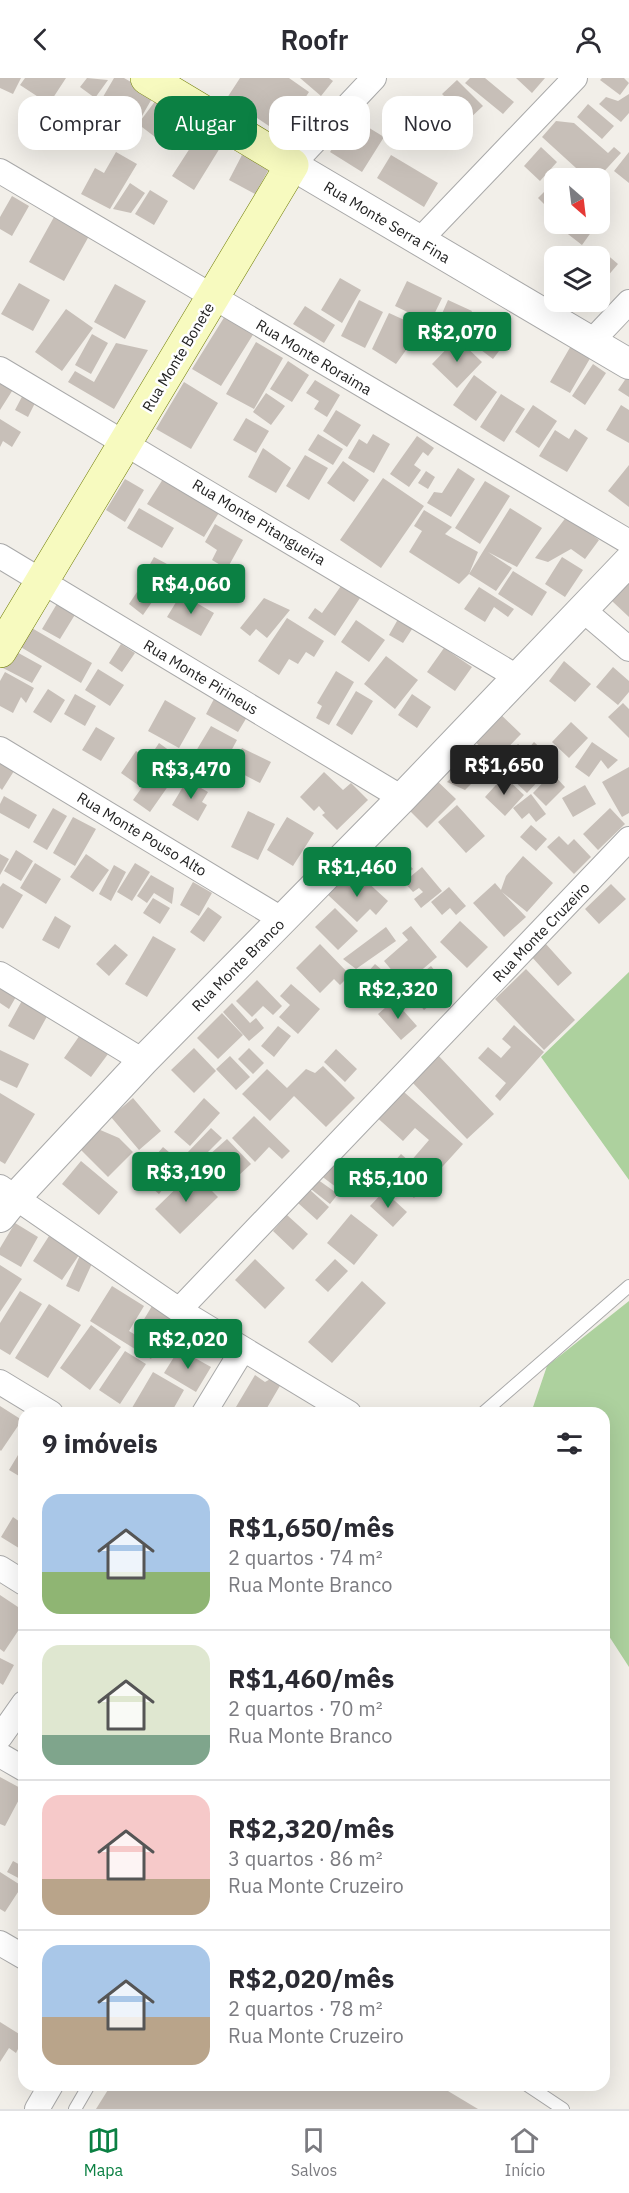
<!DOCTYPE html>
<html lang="pt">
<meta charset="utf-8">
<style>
:root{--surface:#fff;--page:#f7f7f7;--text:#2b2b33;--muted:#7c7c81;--line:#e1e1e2;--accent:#0b8043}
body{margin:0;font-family:"IBM Plex Sans",sans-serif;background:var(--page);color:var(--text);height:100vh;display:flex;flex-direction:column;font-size:22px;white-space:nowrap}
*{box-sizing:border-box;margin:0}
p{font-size:20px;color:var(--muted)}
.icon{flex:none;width:33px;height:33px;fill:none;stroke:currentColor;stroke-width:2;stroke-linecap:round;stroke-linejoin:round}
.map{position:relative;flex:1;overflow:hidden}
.details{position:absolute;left:18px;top:1329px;width:592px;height:684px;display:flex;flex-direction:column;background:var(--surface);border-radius:18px;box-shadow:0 6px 24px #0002}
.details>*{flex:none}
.top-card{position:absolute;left:18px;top:18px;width:594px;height:54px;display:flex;gap:12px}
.needle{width:39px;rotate:152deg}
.fabs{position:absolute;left:544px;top:90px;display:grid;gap:12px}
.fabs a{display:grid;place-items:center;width:66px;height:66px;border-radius:12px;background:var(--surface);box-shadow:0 6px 24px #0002;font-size:30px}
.price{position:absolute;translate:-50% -51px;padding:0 14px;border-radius:6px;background:var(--accent);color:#fff;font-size:20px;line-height:39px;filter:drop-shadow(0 2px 3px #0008)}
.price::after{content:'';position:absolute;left:50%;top:36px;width:18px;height:14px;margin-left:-9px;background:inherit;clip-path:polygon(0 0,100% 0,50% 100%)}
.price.selected{background:#222;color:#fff}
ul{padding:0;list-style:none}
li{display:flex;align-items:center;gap:18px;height:150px;padding:0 24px}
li+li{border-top:2px solid var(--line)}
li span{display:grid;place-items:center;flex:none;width:168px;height:120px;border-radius:18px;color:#555}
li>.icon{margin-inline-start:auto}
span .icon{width:72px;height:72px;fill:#fffc;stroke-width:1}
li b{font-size:26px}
h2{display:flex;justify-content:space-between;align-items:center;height:72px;padding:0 24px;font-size:26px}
.pill{padding:0 21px;border-radius:18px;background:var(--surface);box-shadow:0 6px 24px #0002;font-size:21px;line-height:54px}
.pill.selected{background:var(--accent);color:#fff}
header{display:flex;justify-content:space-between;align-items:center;height:78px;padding:0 24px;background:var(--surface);font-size:27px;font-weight:600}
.menu{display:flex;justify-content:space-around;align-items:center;height:84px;border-top:2px solid var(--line);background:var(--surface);font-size:16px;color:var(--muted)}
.menu a{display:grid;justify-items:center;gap:3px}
.menu .selected{color:var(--accent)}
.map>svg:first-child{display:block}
.forest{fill:#add19e}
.building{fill:#c7bfb8}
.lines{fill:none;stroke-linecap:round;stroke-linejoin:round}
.service-casing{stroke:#a9a9a9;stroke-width:14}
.minor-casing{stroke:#a9a9a9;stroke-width:26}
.tertiary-casing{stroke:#a9a9a9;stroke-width:32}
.secondary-casing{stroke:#707d05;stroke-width:34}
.service{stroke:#fff;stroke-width:12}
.minor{stroke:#fff;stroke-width:24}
.tertiary{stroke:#fff;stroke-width:30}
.secondary{stroke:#f7fabf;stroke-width:33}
.labels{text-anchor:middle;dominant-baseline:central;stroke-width:5;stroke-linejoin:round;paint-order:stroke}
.street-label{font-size:15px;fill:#222;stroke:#fff}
</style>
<header><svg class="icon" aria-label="back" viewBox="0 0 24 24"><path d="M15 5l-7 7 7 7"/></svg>Roofr<svg class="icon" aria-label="person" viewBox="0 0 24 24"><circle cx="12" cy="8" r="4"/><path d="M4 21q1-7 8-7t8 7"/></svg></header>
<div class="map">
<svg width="629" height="2031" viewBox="0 0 629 2031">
<rect width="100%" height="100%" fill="#f2efe9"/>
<path class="forest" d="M629,894v208l-88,-123z
M629,1223v366l-24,-37 -1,-217h-73l16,-47z"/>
<path class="building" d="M0,0h21l-8,16 -13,-6z
M25,0h41l-17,26 -29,-19z
M87,0l21,2 -13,18 -15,-11z
M114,0h10l30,17 -16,28 -38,-21z
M240,0h49l20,14 -28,42 -54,-36z
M300,0h29l4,3 -12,15z
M470,0h15l29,24 -11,12 -38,-31z
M516,0h29l-13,15z
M602,0h22l5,5 -9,12 -20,-15z
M457,2l26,26 -15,14 -26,-26z
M629,16v19l-8,9 -22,-18 7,-7 12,4z
M156,22l21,15 -18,25 -21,-16z
M588,26l26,22 -12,13 -25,-22z
M353,40l31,19 -22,35 -32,-20z
M556,43l18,2 34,30 6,-6 7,6 -23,25h-11l-45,-41z
M201,53l22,12 -29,47 -22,-14z
M541,69l16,15 -17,19 -16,-15z
M116,74l21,12 -27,45 -29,-15 14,-26 9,5z
M629,74v31l-15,-12z
M242,77l27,14 -14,25 -26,-14z
M391,77l47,28 -14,24 -47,-29z
M567,90l11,10h-21z
M555,103v34l-17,-17z
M130,105l15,10 -14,20 -18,-4z
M150,112l18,11 -14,24 -19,-11z
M12,118l17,10 -17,30 -12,-7v-12z
M54,139l35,19 -25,45 -35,-19z
M574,146h12l6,7 -10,14 -18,-14z
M597,168l21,18 -18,21v-29h-13z
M340,200l21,12 -19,33 -21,-13z
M407,203l35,17 -12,25 -35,-17z
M19,205l31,17 -17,31 -32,-17z
M115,206l31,17 -21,38 -31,-17z
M359,222l24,12 -18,36 -24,-12z
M448,222l24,11 -11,24 7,-6 10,7 9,-12 21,15 -15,20 -32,-24 -24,-10z
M305,228l30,19 -11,18 -31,-19z
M66,231l27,19 -31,43 -27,-19z
M389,235l33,15 -26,36 -24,-15z
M225,238l29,17 -33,53 -29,-17z
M92,256l16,9 -17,31 -16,-9z
M457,260l25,24 -25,26 -25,-24z
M256,264l27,16 -29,51 -28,-15z
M116,265l32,7 -34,59 -46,-27 7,-11 19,11z
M572,266l20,11 -22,38 -20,-11z
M288,283l21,14 -17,27 -22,-13z
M593,286l13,9 -21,32 -13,-9z
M629,296v23l-11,-7z
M474,297l23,17 -21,29 -23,-16z
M0,301l14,9 -14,22z
M315,302l25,15 -13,22 -13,-8 5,-8 -13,-8z
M184,304l34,21 -27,46 -35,-20z
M25,313l13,6 -10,20 -13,-7z
M266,315l19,13 -14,19 -18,-13z
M501,316l24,15 -21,33 -24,-15z
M533,327l24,16 -18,27 -24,-16z
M621,327l8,5v33l-23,-13z
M336,332l25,15 -14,22 -24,-16z
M246,340l23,13 -13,22 -23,-13z
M0,341l21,13 -9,15 -9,-6 -3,6z
M575,351l13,9 -21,34 -28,-16 16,-26 14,9z
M318,356l25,15 -10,16 -25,-15z
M373,356l17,10 -16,29 -26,-15 11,-19 8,5z
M417,358l17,12 -6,8 -5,-4 -9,13 7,5 -12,17 -19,-13z
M263,370l28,20 -15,25 -28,-16z
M305,377l23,13 -19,32 -23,-14z
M343,383l26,19 -15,22 -27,-19z
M629,387v42l-21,-16z
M458,390l17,11 -24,38 -24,-14 7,-11 8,1z
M426,393l9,6 -7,12 -10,-6z
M383,400l41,28 -43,62 -41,-28z
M125,401l19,11 -19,32 -19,-12z
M163,401l57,32 -16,26 -57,-33z
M485,403l25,15 -30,48 -25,-16z
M139,430l35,20 -12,20 -35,-20z
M510,430l32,20 -25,39 -29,-15 24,16 -16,23 -27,-17z
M424,432l28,17 -7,7 33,18 -9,22 -10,10 -50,-32 13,-21 -8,-5z
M567,438l32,24 -14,19 -14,-10 -23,13 -13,-4z
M215,446l28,16 -16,29 -15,-9 5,-10 -12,-8z
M154,479l26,14 -17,31 -26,-15z
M562,479l21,13 -18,27 -20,-13z
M195,492l27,17 -10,15 -27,-17z
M513,493l34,21 -15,24 -34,-22z
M629,504v35l-17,-16z
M341,508l19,12 -25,38 -27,-18 7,-10 7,5z
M479,509l35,22 -6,8 -14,-10 -9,15 -21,-13z
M137,514l15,10 -9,13 -14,-11z
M181,516l33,19 -13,23 -34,-19z
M264,520l26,12 -23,28 -11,-9 -6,7 -10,-8z
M58,524l18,11 -16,26 -18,-10z
M401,536l15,9 -13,20 -14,-8z
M287,540l37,23 -10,16 -8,-5 -8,12 -9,-5 -10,16 -21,-14z
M356,542l29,20 -16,22 -28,-20z
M30,549l62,36 -11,20 -62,-37z
M121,566l14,9 -13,19 -13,-9z
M444,570l28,19 -17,24 -28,-19z
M13,572l29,16 -10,17 -29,-15z
M386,578l32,24 -23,29 -31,-25z
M564,583l27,23 -16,18 -26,-21z
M613,589l16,14v11l-11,13 -22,-18z
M98,591l26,16 -14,21 -25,-16z
M336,593l18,11 -25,43 -13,-7 6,-12 -5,-3z
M5,594l29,16 -8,15 -5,-6 -8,16 -13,-7v-25z
M48,611l17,11 -14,23 -18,-11z
M356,613l17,10 -21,34 -16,-10z
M75,616l21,12 -11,20 -21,-12z
M412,616l19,13 -14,21 -19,-13z
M214,621l33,18 -9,15 -32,-18z
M165,622l31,18 -17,30 -31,-17z
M623,625l6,6v29l-21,-21z
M493,629l28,27 -26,27 -28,-27z
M571,644l17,16 -19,20 -17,-16z
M211,648l26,14 -14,26 -27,-15z
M96,649l19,11 -14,23 -19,-11z
M534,664l22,20 -29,31 -29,-27 20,-22 8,7z
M592,664l26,18 -10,9 -7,-9 -12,17 -14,-10z
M159,665l26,19 -35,50 -17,-12 27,-38 -9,-7z
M242,670l29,14 -11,21 -29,-15z
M136,673l18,11 -16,23 -17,-12z
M0,685l14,8 -12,19 -2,-2z
M465,687l12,13 -12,12 -18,-8z
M629,689v46l-7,4 -20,-35z
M324,694l19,18 8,-7 17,17 -31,30 -15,-15 3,-2 -6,-7 -5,5 -14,-14z
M552,695l13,14 -19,19 -13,-13z
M504,698l20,19 -19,21 -20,-19z
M433,699l23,22 -29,29 -23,-23z
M187,702l21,12 -6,10 5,3 -9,16 -26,-16z
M585,707l11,19 -23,13 -11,-19z
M531,716l15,20 -10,8 -7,-9 -7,6 -9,-11z
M4,718l33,19 -8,14 -29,-16v-9z
M457,727l28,31 -19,17 -28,-31z
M53,730l14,8 -20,34 -14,-8z
M610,730l15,16 -27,26 -15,-16z
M248,733l27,13 -17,36 -27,-13z
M73,739l23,12 -21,37 -22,-13z
M287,739l27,16 -21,33 -26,-16z
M531,747l16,14 -11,12 -16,-14z
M559,758l9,9 6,-6 17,18 -17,17 -27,-27z
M16,772l17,11 -12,20 -17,-10z
M396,772l17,19 -14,11 -16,-19z
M0,776l9,5 -9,16z
M86,776l23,16 -16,22 -23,-15z
M523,778l30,27 -26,29 -25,-20 24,25 -22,20 -31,-34 22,-20 6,7 5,-14z
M35,785l26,16 -15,25 -26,-16z
M135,785l15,9 -18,29 -15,-9z
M114,787l12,7 -15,29 -12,-7z
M422,789l20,24 -21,17 -7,-9 9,-7 -4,-4 -6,4 -9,-10z
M350,791l4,4 -7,7 9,8 8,-9 24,22 -12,14 -6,-6 -13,13 -30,-28z
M151,797l23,13 -2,16 -18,-11 -7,10 -10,-7z
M193,804l19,11 -13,23 -19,-11z
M3,805l20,12 -20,34 -3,-2v-40z
M611,806l15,15 -27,25 -14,-15z
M449,809l17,19 -10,9 -6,-7 -8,7 -11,-13z
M153,820l17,10 -10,16 -17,-11z
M208,829l14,10 -18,25 -14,-10z
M335,830l23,23 -20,19 -23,-23z
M55,838l16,10 -12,23 -17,-9z
M460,843l28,26 -21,21 -27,-26z
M411,848l26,31 -33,28 -20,-24 24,-21 -6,-7z
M386,849l10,14 -40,28 -13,-10z
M153,858l23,13 -29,48 -22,-13z
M545,865l27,30 -14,13 -27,-30z
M115,866l13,11 -19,21 -13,-12z
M320,866l30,31 -10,10 -6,-6 -14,14 -24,-25z
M375,886l22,19 -19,23 -23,-20z
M431,888l19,23 -26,21 -10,-12 3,-2 -9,-12z
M526,891l49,51 -31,30 -49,-51z
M257,902l25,26 -9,9 -10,-9 -11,11 -16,-16z
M291,906l29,25 -22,25 -19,-17 11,-12 -10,-9z
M0,909l17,8 -8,14 -9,-6z
M24,919l26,14 -16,29 -26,-14z
M394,922l23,26 -16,14 -23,-26z
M232,925l18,20 6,-5 8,10 -15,13 -26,-29z
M222,935l21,22 -25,24 -21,-21z
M514,947l30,27 -44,49 -5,-5 11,-13 -28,-25 10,-11 13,11 10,-11 -9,-8z
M278,948l13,10 -17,21 -13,-11z
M80,957l28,19 -17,23 -27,-19z
M194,970l22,23 -22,22 -23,-23z
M249,970l15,15 -11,11 -15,-15z
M336,971l21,20 -12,13 -21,-20z
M0,972l29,14 -12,24 -17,-8z
M437,976l57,60 -27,25 -57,-59z
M230,978l20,21 -14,13 -20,-21z
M323,988l32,32 -29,29 -32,-31 -24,25 -28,-27 25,-25 20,19 19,-19 9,4z
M396,1007l67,59 -49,54 -29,-26 16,-18 9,8 19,-22 -14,-12 -12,13 -31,-28z
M0,1015l35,21 -30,50 -5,-3z
M133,1020l28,33 -22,19 -28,-33z
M204,1020l16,15 -30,33 -16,-14z
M254,1038l36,35 -8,8 -13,-12 -14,15 -23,-24z
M91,1048l28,12 14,14 -25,25 -34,-34z
M211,1050l11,10 -25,25 -10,-10z
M227,1061l24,25 -27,25 -24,-26z
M163,1069l20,17 -24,30 -21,-18z
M81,1083l37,31 -19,23 -37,-31z
M330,1084l28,21 -10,13 -28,-21z
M193,1094l25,25 -38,37 -25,-25z
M314,1099l24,17 -8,10 -23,-18z
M310,1112l19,17 -12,13 -19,-17z
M384,1113l23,21 -14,15 -23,-21z
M351,1136l27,21 -24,30 -27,-22z
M287,1137l21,19 -15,16 -20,-19z
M15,1145l23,14 -17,30 -21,-12v-7z
M49,1158l30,19 -17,25 -29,-19z
M82,1173l13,6 -16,35 -13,-6z
M255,1181l30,29 -20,21 -30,-29z
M335,1181l13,12 -20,21 -13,-12z
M0,1187l22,14 -22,33z
M362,1203l24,22 -54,60 -24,-21z
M112,1208l32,20 -15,25 28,17 -6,11 -61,-38z
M20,1213l22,13 -32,51 -10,-6v-26z
M49,1226l32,21 -33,53 -33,-20z
M152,1228l23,14 -16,25 -22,-14z
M181,1241l31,20 -13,19 -31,-20z
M91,1247l30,22 -31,43 -30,-22z
M179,1271l32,18 -15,25 -32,-19z
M125,1273l21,13 -26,40 -21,-14z
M153,1294l31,18 -13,23h-42z
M255,1297l10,7 7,-4 9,6 -17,29h-29l-2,-1z
M0,1328l22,14 -21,31 -1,-1z
M24,1367v34l-15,-9z
M24,1438v32l-2,2 -21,-13 12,-20 7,5z
M0,1517l24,16v11l-20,30 -4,-3z
M0,1580l14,7 -11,20 -3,-2z
M0,1699l24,13 -19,36 -5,-2z
M13,1783l11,6v14l-17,-9z
M0,1794l22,14 -17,26 -5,-3z
M0,1944l24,15 -8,16 -7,-5 -9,14z
M111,2007h327l40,24h-382z"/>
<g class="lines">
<defs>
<path id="service" d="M483,1335l146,-127
M527,2007l36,24
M75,2031l14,-24"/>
<path id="minor" d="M292,87l82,-87
M0,93l629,371
M418,164l157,-164
M591,264l38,-40
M0,291l517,308
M0,478l402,242
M582,531l47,40
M0,671l283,171
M0,896l143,87
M0,1109l179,123 170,103
M179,1232l450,-471
M0,1304l51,31
M204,1335l39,-64
M0,1490l24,15
M0,1659l24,-34
M0,1677l24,14
M0,1865l24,14
M37,2031l14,-24"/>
<path id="tertiary" d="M292,87l337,199
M0,1139l16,-20 127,-136 259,-263 227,-237"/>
<path id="secondary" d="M0,573l292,-486 -145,-87"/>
</defs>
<use href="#service" class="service-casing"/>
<use href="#minor" class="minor-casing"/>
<use href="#tertiary" class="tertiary-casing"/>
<use href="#secondary" class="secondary-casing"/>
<use href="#service" class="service"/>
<use href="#minor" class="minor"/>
<use href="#tertiary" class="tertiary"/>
<use href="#secondary" class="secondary"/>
</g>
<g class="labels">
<g class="street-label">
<text transform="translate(387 144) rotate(31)">Rua Monte Serra Fina</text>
<text transform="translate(178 279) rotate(-59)">Rua Monte Bonete</text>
<text transform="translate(314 279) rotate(31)">Rua Monte Roraima</text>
<text transform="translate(259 444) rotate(31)">Rua Monte Pitangueira</text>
<text transform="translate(201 599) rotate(31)">Rua Monte Pirineus</text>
<text transform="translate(142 756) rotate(31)">Rua Monte Pouso Alto</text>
<text transform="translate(541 854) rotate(-46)">Rua Monte Cruzeiro</text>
<text transform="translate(238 887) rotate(-45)">Rua Monte Branco</text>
</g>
</g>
</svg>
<div class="fabs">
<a><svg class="needle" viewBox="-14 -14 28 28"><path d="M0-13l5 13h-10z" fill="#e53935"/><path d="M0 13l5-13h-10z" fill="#7c7c81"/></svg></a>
<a><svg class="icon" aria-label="layers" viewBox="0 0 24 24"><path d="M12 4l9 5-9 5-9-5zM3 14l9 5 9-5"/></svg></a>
</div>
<b class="price" style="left:457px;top:285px">R$2,070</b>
<b class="price" style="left:191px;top:537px">R$4,060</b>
<b class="price selected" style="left:504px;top:718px">R$1,650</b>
<b class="price" style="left:191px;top:722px">R$3,470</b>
<b class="price" style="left:357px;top:820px">R$1,460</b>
<b class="price" style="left:398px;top:942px">R$2,320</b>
<b class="price" style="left:186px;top:1125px">R$3,190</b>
<b class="price" style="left:388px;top:1131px">R$5,100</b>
<b class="price" style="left:188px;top:1292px">R$2,020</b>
<div class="top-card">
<a class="pill">Comprar</a>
<a class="pill selected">Alugar</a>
<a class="pill">Filtros</a>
<a class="pill">Novo</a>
</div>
<section class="details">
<h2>9 imóveis<svg class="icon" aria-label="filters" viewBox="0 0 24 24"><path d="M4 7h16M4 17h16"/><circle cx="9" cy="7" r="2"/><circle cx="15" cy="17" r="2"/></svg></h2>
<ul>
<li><span style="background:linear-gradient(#a9c7e8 65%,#8fb573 0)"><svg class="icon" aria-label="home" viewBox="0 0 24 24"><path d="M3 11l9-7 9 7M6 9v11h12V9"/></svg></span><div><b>R$1,650/mês</b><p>2 quartos · 74 m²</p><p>Rua Monte Branco</p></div></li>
<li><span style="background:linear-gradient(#dfe7d0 75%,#7fa58c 0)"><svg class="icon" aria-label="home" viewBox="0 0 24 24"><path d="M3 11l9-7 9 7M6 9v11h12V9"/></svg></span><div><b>R$1,460/mês</b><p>2 quartos · 70 m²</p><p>Rua Monte Branco</p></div></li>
<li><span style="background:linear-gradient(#f6c9c9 70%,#b9a48a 0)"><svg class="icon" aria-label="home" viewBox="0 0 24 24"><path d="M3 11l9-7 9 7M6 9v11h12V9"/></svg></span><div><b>R$2,320/mês</b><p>3 quartos · 86 m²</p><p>Rua Monte Cruzeiro</p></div></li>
<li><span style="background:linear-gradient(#a9c7e8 60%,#b9a48a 0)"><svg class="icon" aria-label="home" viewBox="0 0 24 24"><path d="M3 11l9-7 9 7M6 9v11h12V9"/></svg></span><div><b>R$2,020/mês</b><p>2 quartos · 78 m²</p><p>Rua Monte Cruzeiro</p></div></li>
</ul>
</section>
</div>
<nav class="menu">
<a class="selected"><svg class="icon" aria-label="map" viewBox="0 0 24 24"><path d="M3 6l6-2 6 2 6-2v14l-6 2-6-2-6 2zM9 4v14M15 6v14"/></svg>Mapa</a>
<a><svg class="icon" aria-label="saved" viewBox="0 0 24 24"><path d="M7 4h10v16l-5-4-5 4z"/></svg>Salvos</a>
<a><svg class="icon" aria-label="home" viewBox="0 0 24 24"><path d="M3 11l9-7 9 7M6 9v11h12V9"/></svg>Início</a>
</nav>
